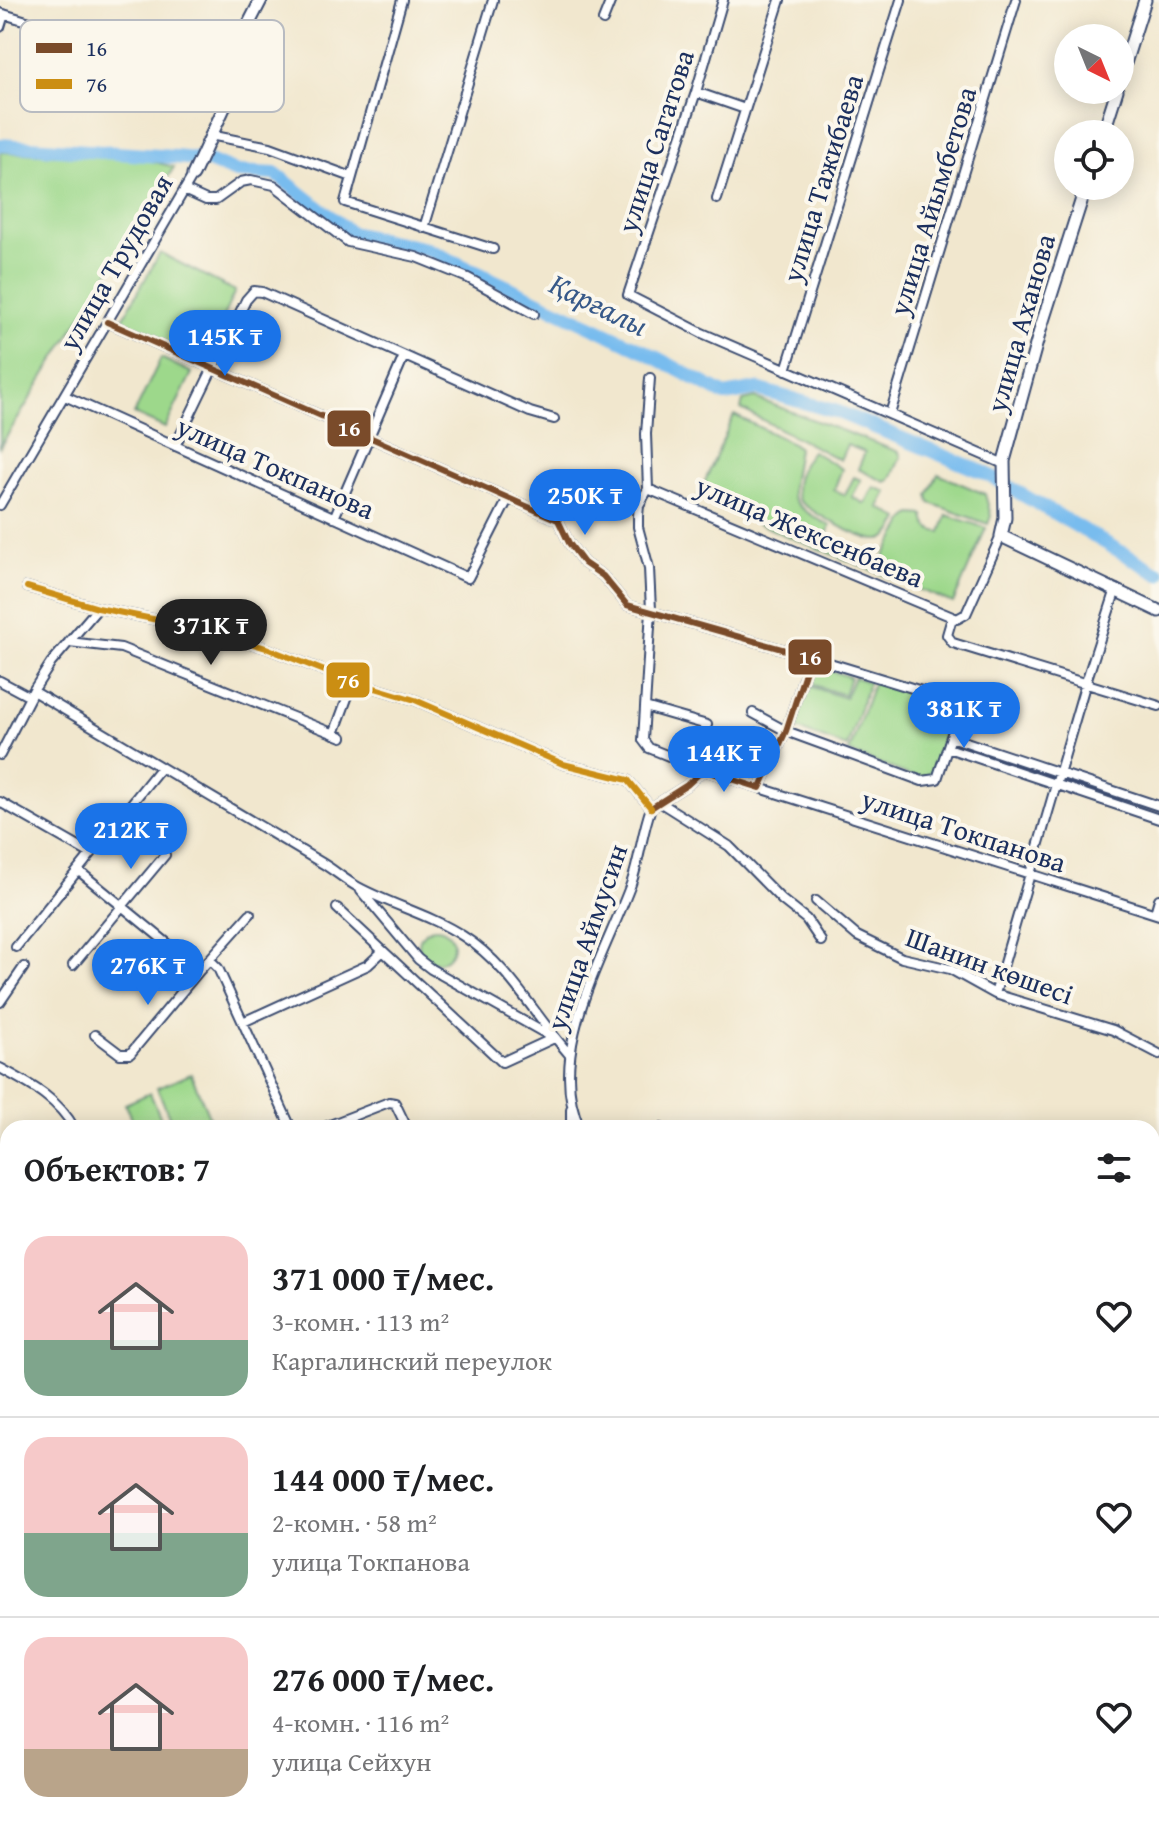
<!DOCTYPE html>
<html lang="ru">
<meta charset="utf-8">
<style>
:root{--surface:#fff;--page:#f6f6f6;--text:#202124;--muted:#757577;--line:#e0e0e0;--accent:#1a73e8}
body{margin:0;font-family:"Gentium Book Plus",serif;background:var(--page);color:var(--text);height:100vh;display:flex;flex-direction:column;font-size:30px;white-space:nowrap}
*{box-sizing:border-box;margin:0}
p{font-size:26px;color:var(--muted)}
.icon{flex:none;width:44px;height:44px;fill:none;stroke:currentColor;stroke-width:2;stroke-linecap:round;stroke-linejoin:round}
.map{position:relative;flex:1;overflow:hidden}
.details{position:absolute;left:0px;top:1120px;width:1160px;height:712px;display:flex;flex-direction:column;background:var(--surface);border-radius:24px 24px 0 0;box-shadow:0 4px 20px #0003}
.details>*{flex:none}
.needle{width:52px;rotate:137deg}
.tools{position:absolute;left:1054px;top:24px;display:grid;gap:16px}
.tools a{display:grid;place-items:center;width:80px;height:80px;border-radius:50%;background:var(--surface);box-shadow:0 4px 20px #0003;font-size:40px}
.price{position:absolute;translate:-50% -68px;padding:0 18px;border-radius:28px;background:var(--accent);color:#fff;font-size:26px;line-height:52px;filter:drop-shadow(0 2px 4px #0008)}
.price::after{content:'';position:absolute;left:50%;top:48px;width:24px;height:18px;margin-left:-12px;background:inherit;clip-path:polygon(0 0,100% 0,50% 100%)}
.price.active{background:#222;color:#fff}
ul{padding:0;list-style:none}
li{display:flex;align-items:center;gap:24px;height:200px;padding:0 24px}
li+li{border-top:2px solid var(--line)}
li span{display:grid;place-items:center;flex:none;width:224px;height:160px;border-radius:24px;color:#555}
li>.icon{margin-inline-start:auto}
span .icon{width:96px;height:96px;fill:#fffc;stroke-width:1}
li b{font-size:34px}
h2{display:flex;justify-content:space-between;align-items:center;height:96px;padding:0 24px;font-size:34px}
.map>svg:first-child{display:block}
.green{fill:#9dd88b;stroke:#5c8474;stroke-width:2}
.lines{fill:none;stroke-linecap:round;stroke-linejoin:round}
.river{stroke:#78bcee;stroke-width:14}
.street-casing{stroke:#3b4b6f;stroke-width:12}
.secondary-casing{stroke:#3b4b6f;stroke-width:15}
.highway-casing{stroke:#3b4b6f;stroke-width:18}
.street{stroke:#fff;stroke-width:8}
.secondary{stroke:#fff;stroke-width:11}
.highway{stroke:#fff;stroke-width:14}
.bus-1-casing{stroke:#fbf7ec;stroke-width:12}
.bus-2-casing{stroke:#fbf7ec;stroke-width:12}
.bus-1{stroke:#7a4b2a;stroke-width:6}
.bus-2{stroke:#cb8e13;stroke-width:6}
.labels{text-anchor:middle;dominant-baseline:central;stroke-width:8;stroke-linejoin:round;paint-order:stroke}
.street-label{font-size:28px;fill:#1b2f5e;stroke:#fbf7ec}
.water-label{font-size:30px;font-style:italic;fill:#375989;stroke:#fbf7ec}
.key{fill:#fbf7ec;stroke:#b8bbc1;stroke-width:2}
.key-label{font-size:22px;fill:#1b2f5e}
.line-badge{stroke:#fbf7ec;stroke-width:3}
.badge-label{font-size:22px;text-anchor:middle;font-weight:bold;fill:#fff}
</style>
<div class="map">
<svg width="1159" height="1832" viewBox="0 0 1159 1832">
<rect width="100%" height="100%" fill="#fbf7ec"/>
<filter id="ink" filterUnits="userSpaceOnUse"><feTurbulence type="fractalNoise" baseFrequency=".0125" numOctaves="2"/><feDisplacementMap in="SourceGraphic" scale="16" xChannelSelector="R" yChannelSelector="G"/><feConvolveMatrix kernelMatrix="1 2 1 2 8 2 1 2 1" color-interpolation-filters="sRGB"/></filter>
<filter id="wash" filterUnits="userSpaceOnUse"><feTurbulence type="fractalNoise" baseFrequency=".006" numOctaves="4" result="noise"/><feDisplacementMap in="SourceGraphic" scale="32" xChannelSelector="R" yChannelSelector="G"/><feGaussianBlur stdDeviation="1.8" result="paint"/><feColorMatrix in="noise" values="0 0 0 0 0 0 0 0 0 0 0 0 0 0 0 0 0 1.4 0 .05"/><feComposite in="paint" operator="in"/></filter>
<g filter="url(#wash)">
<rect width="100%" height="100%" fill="#f1e7ce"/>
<path class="green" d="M0,152l144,7 30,8 -174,280z
M160,253l75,38 -32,69 -82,-38z
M161,358l31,15 -27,55 -31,-14z
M755,398l144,54 2,5 -11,23 -5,2 -27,-13 7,-17 -18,-7 -7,15 -99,-51 2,-8z
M734,415l60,29 4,4c-7,53 -18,49 32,78l-4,11 55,24 26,-43 5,-4 12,1c1,10 5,16 17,17l6,-17 39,13 -33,75 -166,-67 -89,-39z
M812,451l30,18 -8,21 11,5 9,-18 7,3 -9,17 13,7 9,-17 13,5 -8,15 21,12c-4,7 -8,16 -16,20 -16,7 -71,-27 -85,-38 -8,-17 2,-36 13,-50z
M938,474l47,20 6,22 -3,8 -58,-21 -2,-8z
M814,665l36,12 -6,18 -36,-12z
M854,677l15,5 -22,65 -53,-19 -2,-3 15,-40 38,13z
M874,681l67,21 8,7 2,6 -19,57 -13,7 -70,-27z
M419 945a17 17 0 1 1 34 0a17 17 0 1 1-34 0Z
M191,1074l23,54h-40l-17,-40z
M150,1093l15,35h-29l-11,-24z"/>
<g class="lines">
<path class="river" d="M0,145l175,12 31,3 30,12 40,2 75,59 76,16 217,102 81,44 32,-6 81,23 147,61 174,101"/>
</g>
</g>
<g filter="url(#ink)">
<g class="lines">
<defs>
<path id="street" d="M402,0l-57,202 148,47
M723,0l-27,92 -68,203 74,38 302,131
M0,13l206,62 15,-5 21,-33
M603,20l8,-20
M0,27l4,-13
M696,92l49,17
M210,135l60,12 82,30
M184,190l22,10h10l25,-18 10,-2 23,5 74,57 68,15 52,21 66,36
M717,199l63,-199
M424,228l69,-228
M107,322l451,198 11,23 15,20 19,13 24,29 183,52 -24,74 -26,57 -57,-18 -16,15 -36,23
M786,370l115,-370
M650,378l-4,56 2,55 -9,16 -1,11v11l11,41 2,42 -8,130 6,8 54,22
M65,396l403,182 40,-79
M890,414l126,-414
M175,446l71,-146 8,-9 8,1 268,120 24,7
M648,489l309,130 9,-5 35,-78
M0,505l193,-330
M334,518l70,-162
M27,587l71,21 114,23 54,17 79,31 70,21 148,64 65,16 23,28
M952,618l-5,17 6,8 206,63
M69,642l52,6 221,89
M0,681l30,16
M33,691l289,172c12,7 23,17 36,24 33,18 73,28 105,49 46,29 71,79 106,118
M645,707l62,18
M753,713l33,18 136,50 15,-2 22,-66 -2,-9 -12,-6 -135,-41
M334,734l19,-52
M951,737l208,69
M948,748l211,71
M0,755l33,-64 18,-28 47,-55
M760,788l399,127
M0,802l91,52
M661,803l68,43 53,54 24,19 15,22
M79,871l121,99
M361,891l57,68 13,10 119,67
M816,901l41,35 45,22 48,11 45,25 118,36 46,24
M337,908l165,154 52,-24
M1155,913l4,-14
M16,947l145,-180
M210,960l8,8 73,160
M73,965l92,-110
M995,994l91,-312 30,-93
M0,1002l24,-35
M243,1022l125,-57 15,-14
M95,1035l25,19h10l70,-84 50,-56
M0,1068c29,16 58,30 74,60
M571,1109v19
M322,1128l67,-26 6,1 12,25
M580,1128c-36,-75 25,-173 51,-244 9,-25 11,-52 20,-76
M655,1128h6
M0,1163l8,4
M1152,1257l7,-14
M0,1265l8,-4
M496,1824l14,8
M413,1832l5,-8"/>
<path id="secondary" d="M1120,79l25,-79
M1103,134l14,-44
M193,175l55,-119 2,-10 -8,-9 19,-37
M1086,186l-45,141 -37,134 1,57 -4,18 158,75
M0,1421l8,5
M1152,1705l7,-12
M1152,1803l7,5
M659,1824l13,8
M183,1832l5,-8
M215,1832l4,-8
M237,1832l4,-8"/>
<path id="highway" d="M1152,1311l7,-15
M1152,1344l7,-13
M1152,1389l7,-13
M880,1832l5,-8
M904,1832l4,-8"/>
</defs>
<use href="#street" class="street-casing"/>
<use href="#secondary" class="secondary-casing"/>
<use href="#highway" class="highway-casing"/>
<use href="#street" class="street"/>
<use href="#secondary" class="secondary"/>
<use href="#highway" class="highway"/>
<defs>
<path id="bus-1" d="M107,322l451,198 11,23 15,20 19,13 24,29 183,52 -24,74 -26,57 -57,-18 -16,15 -36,23"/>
<path id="bus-2" d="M27,587l71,21 114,23 54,17 79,31 70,21 148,64 65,16 23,28"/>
</defs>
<use href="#bus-1" class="bus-1-casing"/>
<use href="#bus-2" class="bus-2-casing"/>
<use href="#bus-1" class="bus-1"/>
<use href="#bus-2" class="bus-2"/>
</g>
</g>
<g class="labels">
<g class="street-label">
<text transform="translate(655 141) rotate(-72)">улица Сагатова</text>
<text transform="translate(822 178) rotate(-73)">улица Тажибаева</text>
<text transform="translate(932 201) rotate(-73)">улица Айымбетова</text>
<text transform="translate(115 262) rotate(-60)">улица Трудовая</text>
<text transform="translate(1020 323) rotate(-74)">улица Аханова</text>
<text transform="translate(276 467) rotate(24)">улица Токпанова</text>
<text transform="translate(810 531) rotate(23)">улица Жексенбаева</text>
<text transform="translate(964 830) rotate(18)">улица Токпанова</text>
<text transform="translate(586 937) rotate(-71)">улица Аймусин</text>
<text transform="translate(990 965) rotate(20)">Шанин көшесі</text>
</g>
<g class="water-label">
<text transform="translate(599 304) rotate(26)">Қарғалы</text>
</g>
</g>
<rect x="20" y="20" width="264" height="92" rx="12" class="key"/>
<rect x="36" y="43" width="36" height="10" fill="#7a4b2a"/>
<rect x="36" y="79" width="36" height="10" fill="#cb8e13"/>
<g class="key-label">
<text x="86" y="56">16</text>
<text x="86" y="92">76</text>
</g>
<g class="line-badge">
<rect x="326" y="409" width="46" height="39" rx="8" fill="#7a4b2a"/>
<rect x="787" y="638" width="46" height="38" rx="8" fill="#7a4b2a"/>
<rect x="325" y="661" width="46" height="38" rx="8" fill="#cb8e13"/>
</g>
<g class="badge-label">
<text x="349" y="436">16</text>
<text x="810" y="665">16</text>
<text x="348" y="688">76</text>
</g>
</svg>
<div class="tools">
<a><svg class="needle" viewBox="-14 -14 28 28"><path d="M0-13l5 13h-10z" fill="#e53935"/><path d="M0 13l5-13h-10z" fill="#757577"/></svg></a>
<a><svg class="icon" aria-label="locate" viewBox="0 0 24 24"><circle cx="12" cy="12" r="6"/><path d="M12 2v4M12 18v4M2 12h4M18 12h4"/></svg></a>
</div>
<b class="price" style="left:225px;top:378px">145K ₸</b>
<b class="price" style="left:585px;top:537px">250K ₸</b>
<b class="price active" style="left:211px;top:667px">371K ₸</b>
<b class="price" style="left:964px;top:750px">381K ₸</b>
<b class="price" style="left:724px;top:794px">144K ₸</b>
<b class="price" style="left:131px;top:871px">212K ₸</b>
<b class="price" style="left:148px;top:1007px">276K ₸</b>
<section class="details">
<h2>Объектов: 7<svg class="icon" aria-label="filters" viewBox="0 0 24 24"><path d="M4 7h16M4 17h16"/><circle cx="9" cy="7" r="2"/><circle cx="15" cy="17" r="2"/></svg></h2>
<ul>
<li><span style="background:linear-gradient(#f6c9c9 65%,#7fa58c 0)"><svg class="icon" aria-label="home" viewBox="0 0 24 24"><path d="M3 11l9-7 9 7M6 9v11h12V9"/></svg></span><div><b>371 000 ₸/мес.</b><p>3-комн. · 113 m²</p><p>Каргалинский переулок</p></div><svg class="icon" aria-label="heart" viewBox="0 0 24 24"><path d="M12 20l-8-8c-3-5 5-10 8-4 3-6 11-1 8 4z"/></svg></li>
<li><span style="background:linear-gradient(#f6c9c9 60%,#7fa58c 0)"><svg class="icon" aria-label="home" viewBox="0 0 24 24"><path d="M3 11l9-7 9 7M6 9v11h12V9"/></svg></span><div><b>144 000 ₸/мес.</b><p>2-комн. · 58 m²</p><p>улица Токпанова</p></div><svg class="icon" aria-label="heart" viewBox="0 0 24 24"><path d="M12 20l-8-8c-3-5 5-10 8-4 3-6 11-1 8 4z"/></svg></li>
<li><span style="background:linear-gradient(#f6c9c9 70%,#b9a48a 0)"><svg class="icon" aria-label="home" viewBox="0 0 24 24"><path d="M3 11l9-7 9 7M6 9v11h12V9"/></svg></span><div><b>276 000 ₸/мес.</b><p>4-комн. · 116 m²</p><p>улица Сейхун</p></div><svg class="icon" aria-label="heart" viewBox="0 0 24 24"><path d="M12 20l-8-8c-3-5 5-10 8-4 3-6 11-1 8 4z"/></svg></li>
</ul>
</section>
</div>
